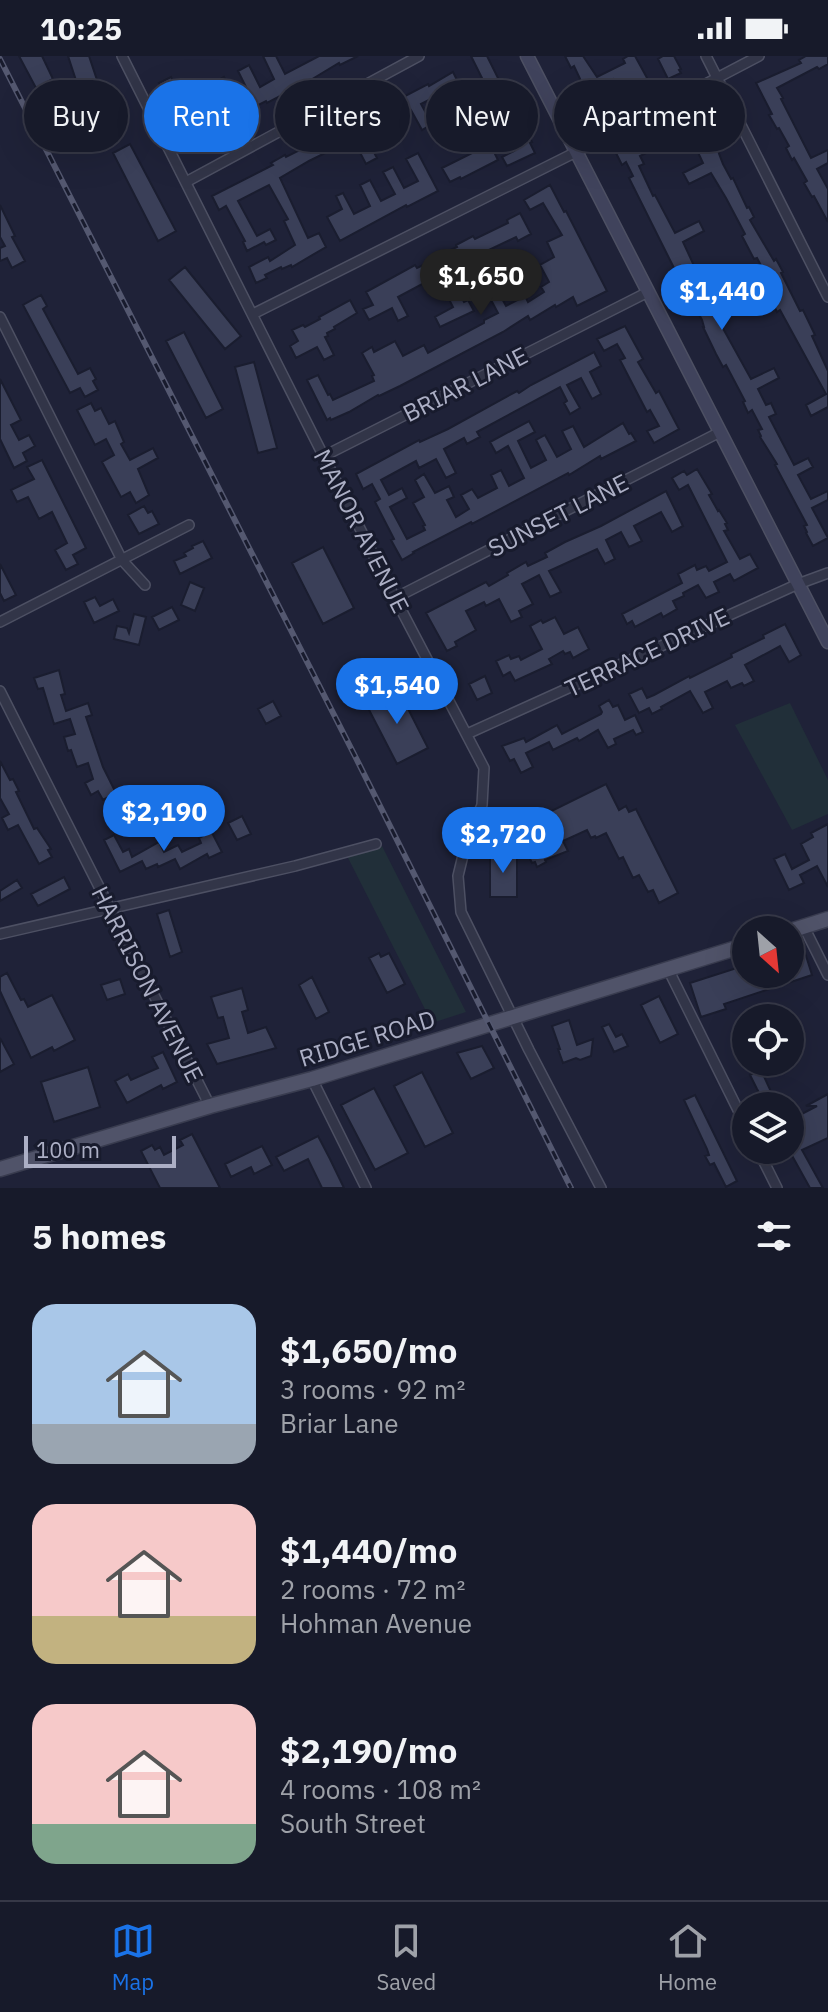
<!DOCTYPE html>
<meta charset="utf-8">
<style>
:root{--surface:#171a2a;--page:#202332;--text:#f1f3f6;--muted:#9ea1a8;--line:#363847;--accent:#1a73e8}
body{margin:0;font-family:"IBM Plex Sans",sans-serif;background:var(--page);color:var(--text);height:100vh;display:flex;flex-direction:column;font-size:30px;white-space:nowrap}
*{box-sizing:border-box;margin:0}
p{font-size:26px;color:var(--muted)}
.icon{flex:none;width:44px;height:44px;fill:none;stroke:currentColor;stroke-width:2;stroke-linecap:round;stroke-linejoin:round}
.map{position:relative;height:1132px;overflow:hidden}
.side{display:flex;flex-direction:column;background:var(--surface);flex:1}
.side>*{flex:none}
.guide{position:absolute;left:24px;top:24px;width:780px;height:72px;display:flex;gap:16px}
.needle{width:52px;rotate:153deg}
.buttons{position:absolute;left:732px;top:860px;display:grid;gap:16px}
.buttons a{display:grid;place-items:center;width:72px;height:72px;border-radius:50%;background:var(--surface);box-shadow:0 8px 32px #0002,0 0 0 2px var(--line);font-size:40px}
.scale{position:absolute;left:24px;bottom:20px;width:152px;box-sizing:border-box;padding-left:8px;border:4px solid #acafc5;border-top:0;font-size:22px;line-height:28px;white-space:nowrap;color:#acafc5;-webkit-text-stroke:6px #181b2d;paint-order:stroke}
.price{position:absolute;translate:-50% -68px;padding:0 18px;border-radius:28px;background:var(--accent);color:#fff;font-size:26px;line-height:52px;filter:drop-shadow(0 2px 4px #0008)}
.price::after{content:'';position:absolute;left:50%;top:48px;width:24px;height:18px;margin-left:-12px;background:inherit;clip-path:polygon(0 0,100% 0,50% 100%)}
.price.on{background:#222;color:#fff}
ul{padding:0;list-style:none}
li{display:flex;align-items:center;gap:24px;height:200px;padding:0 32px}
li span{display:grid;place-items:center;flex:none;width:224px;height:160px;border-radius:24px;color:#555}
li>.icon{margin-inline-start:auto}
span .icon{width:96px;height:96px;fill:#fffc;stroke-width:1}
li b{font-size:34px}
h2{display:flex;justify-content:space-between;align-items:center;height:96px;padding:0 32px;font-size:34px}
.chip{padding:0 28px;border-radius:36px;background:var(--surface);box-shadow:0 8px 32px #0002,0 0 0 2px var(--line);font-size:28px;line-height:72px}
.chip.on{background:var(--accent);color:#fff}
.status{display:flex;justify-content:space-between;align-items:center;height:56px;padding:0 40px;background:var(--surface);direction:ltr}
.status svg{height:22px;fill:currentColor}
.tab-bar{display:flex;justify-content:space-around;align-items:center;height:112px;border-top:2px solid var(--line);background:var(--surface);font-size:22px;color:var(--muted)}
.tab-bar a{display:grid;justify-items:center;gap:4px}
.tab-bar .on{color:var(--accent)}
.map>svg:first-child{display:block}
.green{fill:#212f39}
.building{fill:#3a3f58;stroke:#1a1d2f;stroke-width:2;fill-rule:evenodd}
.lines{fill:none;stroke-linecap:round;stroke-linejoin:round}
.street-casing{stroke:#4d5063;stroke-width:12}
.secondary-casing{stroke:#4d5063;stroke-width:15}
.primary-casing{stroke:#393c4f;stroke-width:17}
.street{stroke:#323548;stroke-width:9}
.secondary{stroke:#40435c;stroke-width:12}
.primary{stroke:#505369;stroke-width:14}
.rail-casing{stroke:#545870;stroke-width:6}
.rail{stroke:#181b2d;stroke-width:3;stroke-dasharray:9;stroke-linecap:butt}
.labels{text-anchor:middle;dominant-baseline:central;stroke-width:6;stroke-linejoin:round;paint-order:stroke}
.street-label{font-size:24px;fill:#acafc5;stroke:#181b2d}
</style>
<div class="status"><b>10:25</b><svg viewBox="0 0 49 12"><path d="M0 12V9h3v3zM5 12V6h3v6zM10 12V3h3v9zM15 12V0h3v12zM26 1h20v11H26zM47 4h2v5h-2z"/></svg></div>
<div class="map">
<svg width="828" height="1132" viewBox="0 0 828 1132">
<rect width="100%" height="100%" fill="#1f2238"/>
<path class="green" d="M790,647l38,77v34l-36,16 -57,-105z
M382,790l84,166 -34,11 -86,-169z"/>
<path class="building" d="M19,0h23l11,23 -17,9z
M68,0h21l20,60 -10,3 4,10 -10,3z
M263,0h13l9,18 34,-18h39l-18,9 -1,-2 -30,18 -42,22 -1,-2 -60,31 1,2 -10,4 -1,-2 -9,5 -6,-13 19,-10 -8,-15 -17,8 -16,-28 12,-6 11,21 16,-8 10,18 14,-7 -9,-18 11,-6 10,21 14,-7 -10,-20 11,-6 11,22 14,-8z
M471,0h16l15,30 -10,5 5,10 -12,6 -12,-22 10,-5z
M565,0h18l14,21 28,-14 -2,-4 5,-3h7l17,31 -35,19 2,4 -21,10 -18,-36 2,-1 -8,-17 -3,2zM613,23l7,15 -14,7 -7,-15z
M663,0h11l7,13 -2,1 2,3 -13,6 -10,-20z
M806,0h22v8l-9,5 -2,-2 -40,21 6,10 -2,1 30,59 17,-8v13l-11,6 11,20v33l-14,-26 -2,1 -8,-14 3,-2 -13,-23 -2,2 -6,-12 3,-2 -10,-18 -2,1 -8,-14 3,-1 -16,-31 45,-20 -2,-3z
M453,16l8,16 -10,4 -1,-2 -9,4 -20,10 11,20 -10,6 -11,-20 -47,24 13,24 -11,6 -12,-23 -21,11 -4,-1 -20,10 -29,17 28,60 11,-5 7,14 -34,20 -1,-2 -9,4 -1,-2 -16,8 2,3 -11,5 -7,-16 19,-10 2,4 25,-16 -11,-24 4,-2 -19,-34 -31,16 19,35 13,-7 6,11 -10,5 -2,-3 -17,9 -4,-9 2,-1 -19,-35 -7,4 -7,-14 61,-31 -2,-2 14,-8 1,2 16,-8 28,-19 3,4 9,-4 17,-9 -1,-3 12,-6 1,2 57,-30 1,2z
M511,46l21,40 -2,1 5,10 -28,13 -5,-9 12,-6 -7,-16 -12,7 -6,-12 13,-6 -3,-4 3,-2 -5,-8z
M457,53l13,26 -10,5 -13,-26z
M701,54l6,11 -3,2 17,26 -3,2 5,13 8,15 2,-1 14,30 2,-1 5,10 -4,3 24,41 2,-2 7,13 -2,1 19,38 3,-1 12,25 -3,1 16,35v36l-17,9 -5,-11 20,-11 -46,-84 -3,2 -5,-10 -19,10 -5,-11 25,-13 -16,-30 -3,1 -12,-23 3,-2 -19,-36 -15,-25 -22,11 -6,-11 20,-10 -7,-15 4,-2 -15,-28z
M672,72l5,11 -11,5v-1l-26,13 4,8 -5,2 14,30 2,-1 20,38 24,-12 5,10 -21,11 13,28 -2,1 14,26 23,-12 6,11 -11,5 -2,-3 -14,7 41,74 23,-11 5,10 -21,11 8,16 5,-2 5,11 -7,3 25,48 14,-7 5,9 -15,8 13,24 17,-8v9l-16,8 16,30 -15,8 -7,-13 1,-1 -3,-6 3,-1 -32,-60 2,-1 -17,-27 1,-1 -3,-6 4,-1 -10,-19 -4,3 -5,-11 2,-1 -19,-36 -3,2 -7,-13 -13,-27h1l-2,-7 -25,-46 -48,-96 4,-2 -7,-14 -4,3 -7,-14 39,-16 1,1z
M130,88l46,87 -18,10 -45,-88z
M490,88l8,16 -37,19 -1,-2 -10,5 -8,-14z
M418,97l20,38 -31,16 -1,-2 -66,36 -13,-24 15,-8 -6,-13 7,-3 11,21 16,-8 -10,-21 10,-5 11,21 14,-7 -12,-22 10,-5 11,21 14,-7 -12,-22z
M550,129l14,27 2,-1 41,80 -30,15 -4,-9 -17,10 -1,-2 -25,15 -2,-4 -25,16 -103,54 -21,10 -1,-1 -29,17 -18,8 -1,-2 -3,2 -20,-40 11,-5 10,20 2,-1 3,6 41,-19 -2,-5 2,-1 -12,-22 10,-6 2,5 21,-11 8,15 21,-11 4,8 56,-30v-3l14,-7 -8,-15 9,-5 7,13 19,-10 3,6 16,-10 -3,-5 8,-5 -9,-17 14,-8 -7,-15 15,-7 -19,-32 -13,7 -6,-10z
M0,149l15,31 -3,1 13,24 -13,7 -5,-10 -7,3v-13l5,-2 -5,-9z
M520,157l11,21 -13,7 -2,-4 -44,21 12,21 -11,6 -13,-22 -13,7 17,32 4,-2 6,11 -34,16 -5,-10 18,-10 -16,-31 -39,21 10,19 -10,5 -6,-13 -23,12 -6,-11 10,-4 -7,-13 49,-27 2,3 17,-8 -1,-2 24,-11 -1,-2 17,-9 2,3 33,-16 -1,-3z
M185,211l56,69 -16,13 -56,-69z
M41,239l6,11 -4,3 35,65 12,-6 6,11 -3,2 5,9 -13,7 -5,-9 -10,5 -47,-88z
M350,244l7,13 -23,14 1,2 -8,4 1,3 -3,1 9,18 -10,5 -7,-13 -21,11 -6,-12 8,-5 -6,-11 11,-5 2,2 15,-8 -1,-2z
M625,270l18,33 -5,3 18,31 3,-2 20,38 -25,14 -7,-12 12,-5 -9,-16 -3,2 -27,-52 5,-2 -8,-14 -13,7 -7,-12z
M184,276l39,77 -17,9 -40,-77z
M594,296l7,14 -11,6 11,22 -9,5 -11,-21 -14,7 13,23 -10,6 -6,-11 3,-2 -7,-14 -83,45 3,5 -13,7 -3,-6 -20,11 12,24 -10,5 -10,-19 -17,9 -3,-7 -35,19 8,15 13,-7 5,10 -17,9 17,32 18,-9 -2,-4 2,-1 -12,-22 11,-6 -9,-17 9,-6 11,19 14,-7 5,11 -7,3 9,17 13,-8 -8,-14 11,-6 6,9 19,-10 -6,-13 10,-5 8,16 15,-8 -16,-32 -12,7 -6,-11 39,-21 6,11 -17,9 13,27 15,-8 -10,-20 9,-5 12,22 14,-8 -9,-18 11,-5 11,21 39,-24 6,11 2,-1 5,8 -35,18 -1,-3 -31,19 -1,-2 -96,51 -1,-2 -58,30 1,1 -12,7 -11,-20 3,-1 -19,-37 5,-3 -8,-15 -9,5 -7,-15 63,-34 1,2 28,-13 69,-38 2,2 12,-8z
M254,306l23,86 -19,5 -23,-86z
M0,323l21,41 -10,5 8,15 10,-5 6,11 -12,7 4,8 -13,7 -14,-29z
M91,347l4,8 6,-3 8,16 6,-3 9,21 -3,2 9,16 23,-12 5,10 -20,11 11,26 -13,8 -6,-11 -9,5 -19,-35 12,-7 -8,-16 -11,6 -18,-35z
M42,404l44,88 -13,7 5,9 -12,6 -11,-20 12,-7 -15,-31 -13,7 -11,-22 -11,5 -6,-12 23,-11 -7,-12z
M697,413l15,25 -3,1 9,16 1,-1 8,13 -2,1 3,6 -4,1 16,28 10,-5 8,14 -24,13 -4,-7 -16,8 5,10 -13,6 -8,-13 -15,8 1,3 -11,5 4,8 -14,8 -2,-4 -26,14 -3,-6 -5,3 -5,-10 60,-31 -4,-9 17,-9 2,5 9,-4 3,5 18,-9 -39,-77 -9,5 -7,-12 12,-7 3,4z
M666,435l17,35 -11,6 -11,-20 -27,14 8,15 -13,6 -8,-15 -15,8 9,19 -10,5 -8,-15 -48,22 12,21 -11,5 -11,-22 -17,9 11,20 -14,7 3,6 -11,5 -12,-23 -13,7 -2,-4 -18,9 10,19 -21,12 2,4 -10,5 -21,-38 60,-31 3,4 19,-11 -1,-2 19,-11 2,4 19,-9 -2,-4 20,-11 36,-16z
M144,450l4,7 4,-2 7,13 -20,10 -11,-19z
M203,485l9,17 -32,16 -6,-13 12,-5 -2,-3 9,-5 -1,-2z
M323,491l31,61 -31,16 -31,-61z
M0,508l16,31 -12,6 -4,-8z
M190,526l14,6 -9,23 -14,-6z
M95,541l5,9 13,-7 6,12 -25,12 -10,-21z
M172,551l7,13 -20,10 -7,-13z
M134,558l12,3 -7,28 -25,-6 3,-13 10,2 2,5z
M555,561l9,17 14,-7 11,22 -16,9 -3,-6 -5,2 -2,-3 -14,8 3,5 -37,17 -5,-9 -7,4 -7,-15 13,-6 2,4 8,-3 2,4 21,-11 -12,-23 11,-6 2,3z
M785,568l16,31 -12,7 -9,-16 -35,19 9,16 -10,5 -2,-3 -11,5 -4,-7 -22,11 8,16 -10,5 -13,-22 -29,16 1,2 -10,5 -3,-6 -10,5 -10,-19 13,-6 5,10 7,-3 35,-19 1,2 42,-21 -1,-3 33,-16 -1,-3z
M59,614l6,24 -4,1 5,16 22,-8 4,12 -6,2 17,50 13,26 -13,7 -5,-9 -7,4 -6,-12 8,-4 -5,-16 -11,4 -6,-17 -3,1 -4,-14 11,-3 -5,-15 -16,5 -11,-36 -5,1 -4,-11z
M485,620l7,17 -15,7 -8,-16z
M397,631l31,61 -31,16 -31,-60z
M609,644l4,7 5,-2 7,15 10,-5 8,17 -7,3 -3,-5 -19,9 2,5 -8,4 -10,-18 -19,11 -2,-3 -24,12 -4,-8 -23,11 7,14 -12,6 -7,-14 -4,2 -8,-15 22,-8 2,4 31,-17 5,9 39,-20 1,-2 -3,-6z
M273,645l8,15 -15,8 -8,-15z
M0,705l10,19 3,-1 6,12 -3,1 18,37 3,-1 14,21 -3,1 4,7 -13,7 -21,-39 -10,5 -6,-12 7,-4 -9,-16z
M606,728l13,26 7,-4 3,6 7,-3 42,84 -19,10 -6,-13 -5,2 -9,-17 -6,3 -10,-21 -4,2 -13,-26 -10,5 -1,-2 -4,2 -4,-8 -24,11 5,10 -23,9 1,2 -9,5 -2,-5 -3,1 -17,-34z
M242,760l9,18 -14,6 -9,-17z
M828,768v63l-11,-21 -17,9 4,8 -15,7 -15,-31 11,-5 7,15 17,-9 -8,-16 12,-7 -2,-4z
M209,771l13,25 -13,6 -2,-4 -27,15 -5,-10 -17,8 -1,-3 -11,5 -4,-8 -22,11 -16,-32 10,-5 9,17 6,-3 3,8 27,-15 5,10 14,-7 4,7 19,-9 -2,-5 4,-2 -3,-4z
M490,795h18v6h9v40h-27z
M64,821l6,12 -32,17 -7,-12z
M17,824l5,8 -22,13v-10z
M169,854l13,42 -12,5 -13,-43z
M803,890l9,29 -88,29 2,5 -25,8 -11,-34 56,-18v9h44v-23z
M379,897l2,4 8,-4 16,31 -18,9 -18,-35z
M7,917l14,27 3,-1 4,8 24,-12 23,45 -21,11 -2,-4 -21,11 -31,-67v-14z
M312,921l17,35 -13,7 -17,-34z
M120,923l5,15 -18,6 -6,-15z
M242,932l6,22 -6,2 6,21 18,-6 10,21 -59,16 -10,-20 22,-6 -6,-21 -5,1 -7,-21z
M659,940l19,38 -18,9 -19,-38z
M569,964l8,25 16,-6 -2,17 -11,4 -4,-2 -13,5 -5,-14h2l-8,-23z
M609,968l7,13 6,-3 6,12 -14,6 -12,-25z
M0,982l14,26 -14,8z
M482,990l12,22 -23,11 -14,-26z
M163,996l14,30 -14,7 -2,-4 -34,18 -12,-22 13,-7 3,6 27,-12 -6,-11z
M88,1011l12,40 -46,15 -13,-40z
M761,1014l11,24 2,-1 6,13h-13l-10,-17 -7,-14z
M422,1016l31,61 -28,14 -31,-61z
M374,1032l34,65 -33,17 -34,-65z
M828,1038v44l-26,12 21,38h-13l-20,-36v-32l27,-14h-11z
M695,1039l42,86 -11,6 -12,-24 -4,2 -5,-9 4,-1 -2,-6 -23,-49z
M192,1078l28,54h-60l-19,-37 11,-6 3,5 5,-3 4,8 19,-10 -3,-5z
M318,1080l12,23 14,29h-22l-14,-29 -24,12 -8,-14z
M262,1090l10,19 -18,9 -3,-7 -20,10 -6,-13z"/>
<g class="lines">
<defs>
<path id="street" d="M122,0l273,542 89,170 -2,37 -16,38 -8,33 3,36 68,138 72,138
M706,0l122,241
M186,126l233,-126
M253,258l323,-162 183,-96
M0,261l122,243 23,25
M324,400l324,-164
M395,542l325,-166
M0,566l189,-97
M0,635l210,415
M467,678l331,-150 30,-11
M804,871l24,48
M0,878l295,-68 81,-22
M668,913l78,157
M312,1023l54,109
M758,1094l19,38"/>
<path id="secondary" d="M527,0l301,586"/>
<path id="primary" d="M790,875l38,-12
M0,1113l210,-63 102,-27 434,-134"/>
</defs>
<use href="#street" class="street-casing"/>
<use href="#secondary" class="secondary-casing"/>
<use href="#primary" class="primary-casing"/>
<use href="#street" class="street"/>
<use href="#secondary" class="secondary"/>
<use href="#primary" class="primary"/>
<defs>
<path id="rail" d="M0,3l355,697 216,432"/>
</defs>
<use href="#rail" class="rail-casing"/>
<use href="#rail" class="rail"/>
</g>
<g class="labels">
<g class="street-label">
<text transform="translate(465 328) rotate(-27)">BRIAR LANE</text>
<text transform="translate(558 459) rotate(-27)">SUNSET LANE</text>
<text transform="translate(362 475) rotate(63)">MANOR AVENUE</text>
<text transform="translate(647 596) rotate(-25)">TERRACE DRIVE</text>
<text transform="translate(148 928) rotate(63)">HARRISON AVENUE</text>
<text transform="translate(367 982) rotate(-17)">RIDGE ROAD</text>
</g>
</g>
</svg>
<div class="buttons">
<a><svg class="needle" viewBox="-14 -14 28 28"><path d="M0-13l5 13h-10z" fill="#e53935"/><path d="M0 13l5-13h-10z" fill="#9ea1a8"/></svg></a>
<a><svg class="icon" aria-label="locate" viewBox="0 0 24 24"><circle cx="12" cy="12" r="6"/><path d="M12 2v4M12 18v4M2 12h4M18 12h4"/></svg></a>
<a><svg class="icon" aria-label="layers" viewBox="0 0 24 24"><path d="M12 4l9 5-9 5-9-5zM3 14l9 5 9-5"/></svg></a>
</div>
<div class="scale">100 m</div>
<b class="price on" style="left:481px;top:261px">$1,650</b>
<b class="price" style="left:722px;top:276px">$1,440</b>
<b class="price" style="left:397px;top:670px">$1,540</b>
<b class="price" style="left:164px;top:797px">$2,190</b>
<b class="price" style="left:503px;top:819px">$2,720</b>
<div class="guide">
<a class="chip">Buy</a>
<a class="chip on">Rent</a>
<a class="chip">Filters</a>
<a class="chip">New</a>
<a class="chip">Apartment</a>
</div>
</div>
<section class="side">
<h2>5 homes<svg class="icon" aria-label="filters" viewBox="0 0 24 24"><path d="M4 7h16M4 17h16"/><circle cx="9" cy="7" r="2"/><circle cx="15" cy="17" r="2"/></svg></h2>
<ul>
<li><span style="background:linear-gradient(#a9c7e8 75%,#9aa5b1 0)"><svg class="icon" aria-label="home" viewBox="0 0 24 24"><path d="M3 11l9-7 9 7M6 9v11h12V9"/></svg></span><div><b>$1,650/mo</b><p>3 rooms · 92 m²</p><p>Briar Lane</p></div></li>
<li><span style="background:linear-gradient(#f6c9c9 70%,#c2b280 0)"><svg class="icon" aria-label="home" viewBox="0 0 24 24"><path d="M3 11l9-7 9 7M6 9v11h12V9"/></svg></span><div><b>$1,440/mo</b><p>2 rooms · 72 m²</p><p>Hohman Avenue</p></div></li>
<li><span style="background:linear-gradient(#f6c9c9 75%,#7fa58c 0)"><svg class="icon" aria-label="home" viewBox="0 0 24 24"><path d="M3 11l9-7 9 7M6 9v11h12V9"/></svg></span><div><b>$2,190/mo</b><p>4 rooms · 108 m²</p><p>South Street</p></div></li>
</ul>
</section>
<nav class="tab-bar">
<a class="on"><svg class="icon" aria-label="map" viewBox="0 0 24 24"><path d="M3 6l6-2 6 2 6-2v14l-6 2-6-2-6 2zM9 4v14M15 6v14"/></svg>Map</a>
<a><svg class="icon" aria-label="saved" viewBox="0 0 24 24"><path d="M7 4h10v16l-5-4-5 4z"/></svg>Saved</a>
<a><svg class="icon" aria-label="home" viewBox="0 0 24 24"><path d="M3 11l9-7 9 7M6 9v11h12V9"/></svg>Home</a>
</nav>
